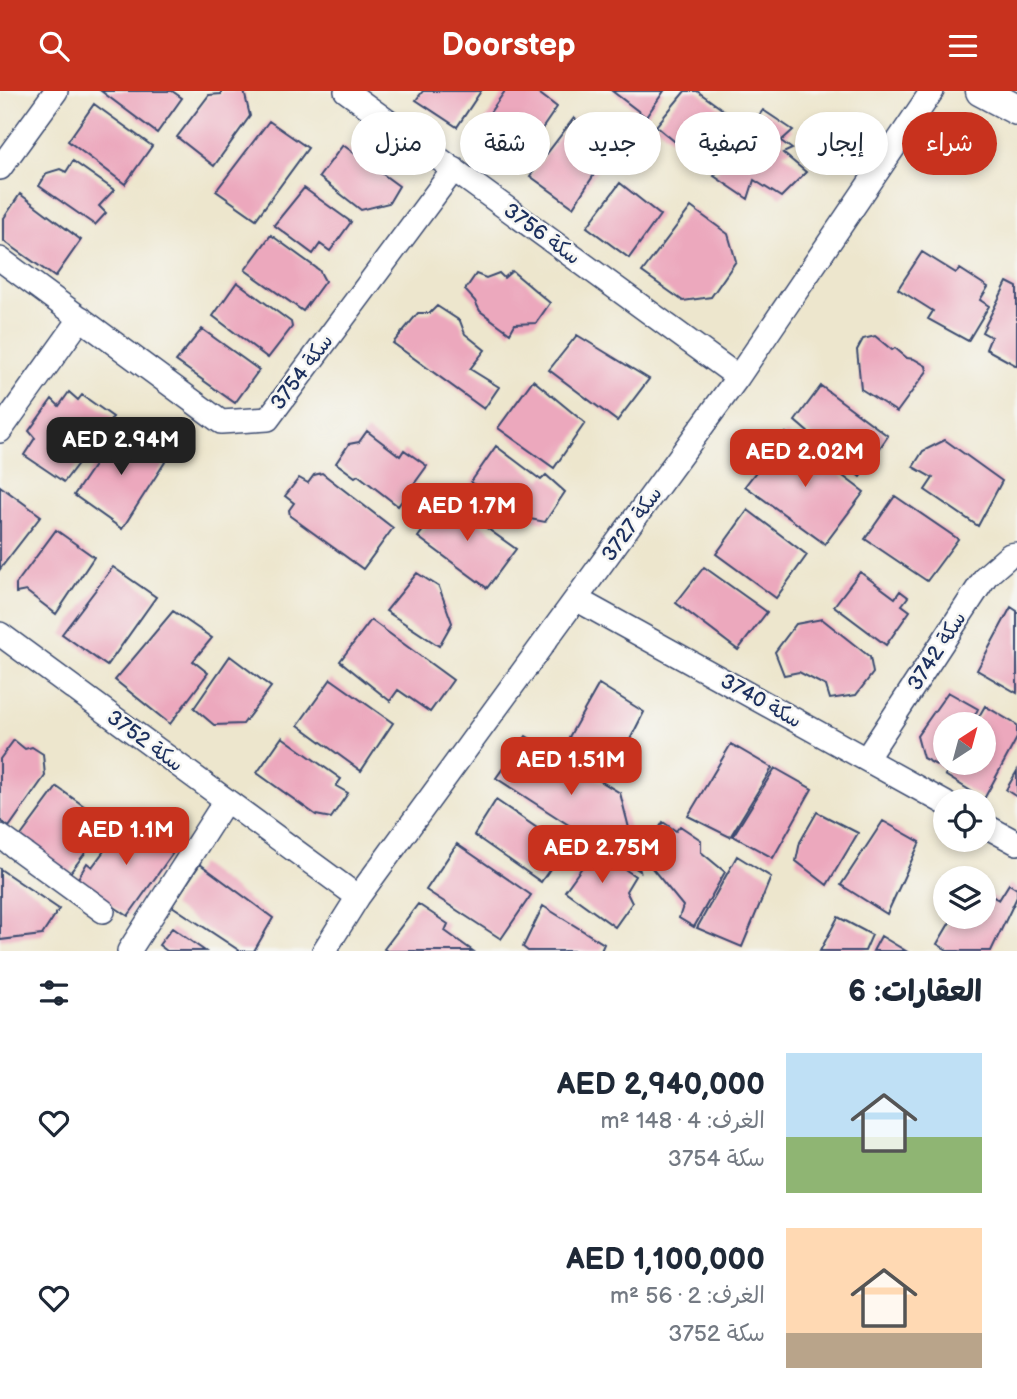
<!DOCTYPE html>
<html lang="ar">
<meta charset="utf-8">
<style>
:root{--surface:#fff;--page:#f2f2f3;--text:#1f2937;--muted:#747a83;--accent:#c8321e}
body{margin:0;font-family:"Balsamiq Sans","Playpen Sans Arabic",sans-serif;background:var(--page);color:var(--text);direction:rtl;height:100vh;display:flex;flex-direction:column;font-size:26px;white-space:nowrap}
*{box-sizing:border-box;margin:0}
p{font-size:23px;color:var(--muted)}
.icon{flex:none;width:38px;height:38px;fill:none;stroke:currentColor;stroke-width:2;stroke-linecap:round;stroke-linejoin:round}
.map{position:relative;height:860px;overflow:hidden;direction:ltr}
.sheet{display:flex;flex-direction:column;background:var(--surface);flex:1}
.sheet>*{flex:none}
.guide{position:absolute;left:21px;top:21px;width:976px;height:63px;direction:rtl;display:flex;gap:14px}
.needle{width:46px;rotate:36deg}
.fabs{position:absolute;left:933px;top:621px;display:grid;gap:14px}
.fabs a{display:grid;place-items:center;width:63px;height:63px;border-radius:50%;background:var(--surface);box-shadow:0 4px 10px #0003;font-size:35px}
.price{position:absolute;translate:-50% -60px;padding:0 16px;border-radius:14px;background:var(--accent);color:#fff;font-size:23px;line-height:46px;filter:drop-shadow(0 2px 4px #0008)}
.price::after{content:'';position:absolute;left:50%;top:42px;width:21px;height:16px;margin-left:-10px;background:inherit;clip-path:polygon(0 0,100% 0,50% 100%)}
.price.active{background:#222;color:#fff}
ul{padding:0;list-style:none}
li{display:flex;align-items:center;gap:21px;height:175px;padding:0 35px}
li span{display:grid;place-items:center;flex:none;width:196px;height:140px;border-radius:0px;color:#555}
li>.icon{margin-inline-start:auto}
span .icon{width:84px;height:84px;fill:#fffc;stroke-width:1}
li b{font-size:30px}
h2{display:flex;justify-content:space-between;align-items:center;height:84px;padding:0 35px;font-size:30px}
.chip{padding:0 24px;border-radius:32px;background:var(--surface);box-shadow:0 4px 10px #0003;font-size:24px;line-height:63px}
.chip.active{background:var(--accent);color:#fff}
header{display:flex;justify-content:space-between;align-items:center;height:91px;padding:0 35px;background:var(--accent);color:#fff;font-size:32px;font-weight:800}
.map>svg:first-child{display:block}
.building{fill:#eca8bd}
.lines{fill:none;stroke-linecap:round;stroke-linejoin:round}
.minor-casing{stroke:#3a4a6f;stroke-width:26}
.tertiary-casing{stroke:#3a4a6f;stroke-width:33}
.minor{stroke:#fff;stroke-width:23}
.tertiary{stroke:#fff;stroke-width:30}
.labels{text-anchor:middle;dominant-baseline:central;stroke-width:5;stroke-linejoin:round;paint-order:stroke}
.street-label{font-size:21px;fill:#1b2f5e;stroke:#f6f6f2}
</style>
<header><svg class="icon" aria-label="menu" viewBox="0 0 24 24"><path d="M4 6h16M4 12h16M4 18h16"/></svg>Doorstep<svg class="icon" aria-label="search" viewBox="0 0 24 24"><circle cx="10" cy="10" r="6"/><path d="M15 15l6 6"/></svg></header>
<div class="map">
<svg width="1017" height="860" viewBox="0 0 1017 860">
<rect width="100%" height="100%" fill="#f6f6f2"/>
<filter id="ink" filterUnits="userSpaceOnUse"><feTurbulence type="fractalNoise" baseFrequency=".0143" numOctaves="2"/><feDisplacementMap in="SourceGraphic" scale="14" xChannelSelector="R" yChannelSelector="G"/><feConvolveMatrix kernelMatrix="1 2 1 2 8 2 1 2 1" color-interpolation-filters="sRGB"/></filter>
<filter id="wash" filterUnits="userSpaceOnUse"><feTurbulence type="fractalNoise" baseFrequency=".00686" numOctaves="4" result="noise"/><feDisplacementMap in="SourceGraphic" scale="28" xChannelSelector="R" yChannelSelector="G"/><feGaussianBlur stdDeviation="1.57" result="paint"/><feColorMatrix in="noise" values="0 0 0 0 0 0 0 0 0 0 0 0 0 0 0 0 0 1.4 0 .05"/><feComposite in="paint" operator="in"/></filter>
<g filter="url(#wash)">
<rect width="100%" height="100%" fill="#ede6cd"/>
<g id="blocks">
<path class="building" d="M101,0h71l10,7 -25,35z
M221,0h23l6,25 -36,50 -37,-29 32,-42 12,-1z
M423,0h58l-24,36 -41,-27z
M505,0h31l21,16 -42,61 -42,-31z
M612,0h52l-18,26z
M685,0h12l29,21 -29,48 -41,-34z
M94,13l58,42 -27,38 -57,-43z
M763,19l30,20 -12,11 11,8 -9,4 23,19 -25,25 -27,-17 -6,19 -34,-23z
M574,27l38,29 -39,60 -43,-31z
M269,30l39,27 -52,71 -40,-28z
M343,54l56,41 -10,17 -28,7 -42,-33z
M73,70l41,29 -15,16 7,7 -11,12 -56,-39 8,-13 13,-4 6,3z
M620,92l40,32 -31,43 -42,-31z
M304,97l47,34 -21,29 -10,-7 -7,10 -39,-29z
M20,103l61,46 -26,37 -51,-36v-23z
M691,116l37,27 8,27 -25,36 -28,4 -41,-29z
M271,144l48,35 6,11 -22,30 -58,-41z
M922,161l34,21 4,-4 28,18 -8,13 9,6 -21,35 -40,-22 5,-8 -35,-22z
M512,180l38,32 -14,20 -21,1 -5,9 -30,-22 -5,-10 -10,-11 11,-16 10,4 13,-5 5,5z
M237,191l54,40 1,5 -24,31 -55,-42z
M1007,191l10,5v79l-31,-17 5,-12 -9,-5z
M437,215l23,15 5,13 20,16 -15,19 29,18 -15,22 -91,-66 25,-30h12z
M202,238l57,41 -24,33 -59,-42z
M577,244l72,44 -32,42 -68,-51z
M875,245l17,14 3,-2 12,10 7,1 12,7 1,5 -30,41 -36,-23 -4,-39 6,-11z
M533,289l52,43 -31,45 -56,-40z
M821,295l67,50 -28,41 -65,-56z
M69,301l9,8 4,-5 31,22 -49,65 -40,-27 11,-17 -6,-7 23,-32 7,7z
M122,333l45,35 -45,70 -48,-34z
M367,340l33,25 4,-6 23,16 -29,40 -40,-31 -3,2 -19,-14 13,-19 10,-2z
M786,342l78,59 -39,52 -80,-58z
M945,349l57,41 -24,45 -53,-36 8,-12 -20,-11 10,-16z
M496,355l45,34 5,-5 19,17 -20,30 -30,-6 -44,-34z
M322,382l71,55 -30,41 -73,-53 -1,-6 5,-7 -9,-7 14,-18 9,5 6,-8z
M0,395l41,30 -41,53z
M895,405l63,43 -31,42 -62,-42z
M446,408l70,50 -29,39 -69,-51z
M748,419l59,45 -31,43 -60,-44z
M56,439l38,27 -38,57 -30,-23 -10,2v-9z
M113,476l43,30 -49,69 -45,-32z
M704,476l63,45 -29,38 -62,-47z
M860,481l35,26 5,-7 8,6 -6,8 8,6 -24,34 -52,-39z
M417,482l22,14 13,36 -13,23 -53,-35z
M1011,516l6,4v82l-40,-23z
M173,520l39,27 -19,23 15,12 -38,51 -55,-44z
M822,528l48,38 3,16 -17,22 -26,4 -4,-13 -27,-14 -15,3 -9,-23 21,-28z
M371,529l82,60 -23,32 -32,-22 -8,11 -50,-40z
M230,565l41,31 -28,37 -29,1 -20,-17z
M331,588l62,44 -32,48 -63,-46z
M599,593l45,28 -31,61 -44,-36z
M948,601l30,17 -8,16h-25v38h39v-38h-10l11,-19 32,19v13l-33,61 -39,-24 3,-4 -25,-13 -6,-22z
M526,645l94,57 20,78 -144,-93z
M282,646l59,42 -5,7 12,7 -17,25 -15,-3 -59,-42z
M14,649l11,9 7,-2 11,7 2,22 -36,51 -9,-7v-61z
M731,653l41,24 -42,69 -42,-21z
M775,677l37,21 -39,69 -40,-22z
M1017,680v26l-11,-7z
M57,696l51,36 -39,51 -49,-37z
M496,709l69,47 -24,35 -67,-47z
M817,721l41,21 -31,52 -31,-24 4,-19z
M130,725l45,34 -47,66 -35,-23 -20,-6 14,-24 5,4z
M883,730l37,21 -33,72 -46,-29z
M663,731l13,9 4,-5 21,14v12l24,20 -31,55 -15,-9 4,-12 -41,-50z
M581,749l54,36 -9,15 6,12 -17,24 -50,-36 23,-32 -15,-10z
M457,753l74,51 -30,44 -75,-49z
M737,765l34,21 -29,70 -45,-19z
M200,773l73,54 -19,33h-14l-68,-45z
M0,778l59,40 -17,26 -42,5z
M1009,793l8,5v8l-26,54h-42l-12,-7 16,-27h31v-25l15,8z
M418,813l30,20 -3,7 28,20h-86l-3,-2z
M543,815l61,38 -3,7h-73l-5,-4z
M838,826l34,18 -7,16h-45z
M172,837l33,23h-38l-8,-6z
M881,845l25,15h-33z"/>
</g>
</g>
<g filter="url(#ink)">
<use href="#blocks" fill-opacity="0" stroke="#3a4a6f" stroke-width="2"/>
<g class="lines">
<defs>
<path id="minor" d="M346,0l392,286
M0,77l56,-77
M0,168l221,163 47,-3 186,-250
M0,340l81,-113
M576,508l369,204
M0,543l358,263
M866,668l120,-183 24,-21 7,-1
M984,734l33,18
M0,745l103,75
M129,860l97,-151
M324,860l34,-54 380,-520 194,-286"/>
<path id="tertiary" d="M981,0l36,19"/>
</defs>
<use href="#minor" class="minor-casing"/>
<use href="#tertiary" class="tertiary-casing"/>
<use href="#minor" class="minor"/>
<use href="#tertiary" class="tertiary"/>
</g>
</g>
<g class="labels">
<g class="street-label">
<text transform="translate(542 143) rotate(36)">سكة 3756</text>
<text transform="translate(302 281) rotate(-53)">سكة 3754</text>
<text transform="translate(632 433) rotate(-54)">سكة 3727</text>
<text transform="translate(937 560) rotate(-57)">سكة 3742</text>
<text transform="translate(761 610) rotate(29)">سكة 3740</text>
<text transform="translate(145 650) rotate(36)">سكة 3752</text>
</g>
</g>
</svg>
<div class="fabs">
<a><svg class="needle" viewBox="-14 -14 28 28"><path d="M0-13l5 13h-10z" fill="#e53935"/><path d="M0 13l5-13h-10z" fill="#747a83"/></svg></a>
<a><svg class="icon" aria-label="locate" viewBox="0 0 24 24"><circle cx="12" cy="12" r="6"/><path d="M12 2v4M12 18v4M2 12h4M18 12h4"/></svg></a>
<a><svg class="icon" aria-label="layers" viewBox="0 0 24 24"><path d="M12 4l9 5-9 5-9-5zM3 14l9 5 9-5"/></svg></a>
</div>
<b class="price active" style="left:121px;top:386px">AED 2.94M</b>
<b class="price" style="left:805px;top:398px">AED 2.02M</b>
<b class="price" style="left:467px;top:452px">AED 1.7M</b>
<b class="price" style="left:571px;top:706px">AED 1.51M</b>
<b class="price" style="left:126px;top:776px">AED 1.1M</b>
<b class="price" style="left:602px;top:794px">AED 2.75M</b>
<div class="guide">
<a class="chip active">شراء</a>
<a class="chip">إيجار</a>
<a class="chip">تصفية</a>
<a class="chip">جديد</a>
<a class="chip">شقة</a>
<a class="chip">منزل</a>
</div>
</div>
<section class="sheet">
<h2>العقارات: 6<svg class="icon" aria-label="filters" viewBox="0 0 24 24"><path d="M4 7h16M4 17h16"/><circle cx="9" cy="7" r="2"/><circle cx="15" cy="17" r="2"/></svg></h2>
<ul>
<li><span style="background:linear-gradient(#bfe0f5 60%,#8fb573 0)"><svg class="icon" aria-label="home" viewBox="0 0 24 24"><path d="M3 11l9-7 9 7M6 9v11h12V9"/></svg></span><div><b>AED 2,940,000</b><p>الغرف: 4 · 148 m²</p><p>سكة 3754</p></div><svg class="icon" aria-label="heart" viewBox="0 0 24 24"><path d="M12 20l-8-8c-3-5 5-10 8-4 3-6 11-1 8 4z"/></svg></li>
<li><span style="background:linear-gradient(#ffd9b3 75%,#b9a48a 0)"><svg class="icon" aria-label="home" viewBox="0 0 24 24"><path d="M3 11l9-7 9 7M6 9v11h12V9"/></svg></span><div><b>AED 1,100,000</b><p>الغرف: 2 · 56 m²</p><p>سكة 3752</p></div><svg class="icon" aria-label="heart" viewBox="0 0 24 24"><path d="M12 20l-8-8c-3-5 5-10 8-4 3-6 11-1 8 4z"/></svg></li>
</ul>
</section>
